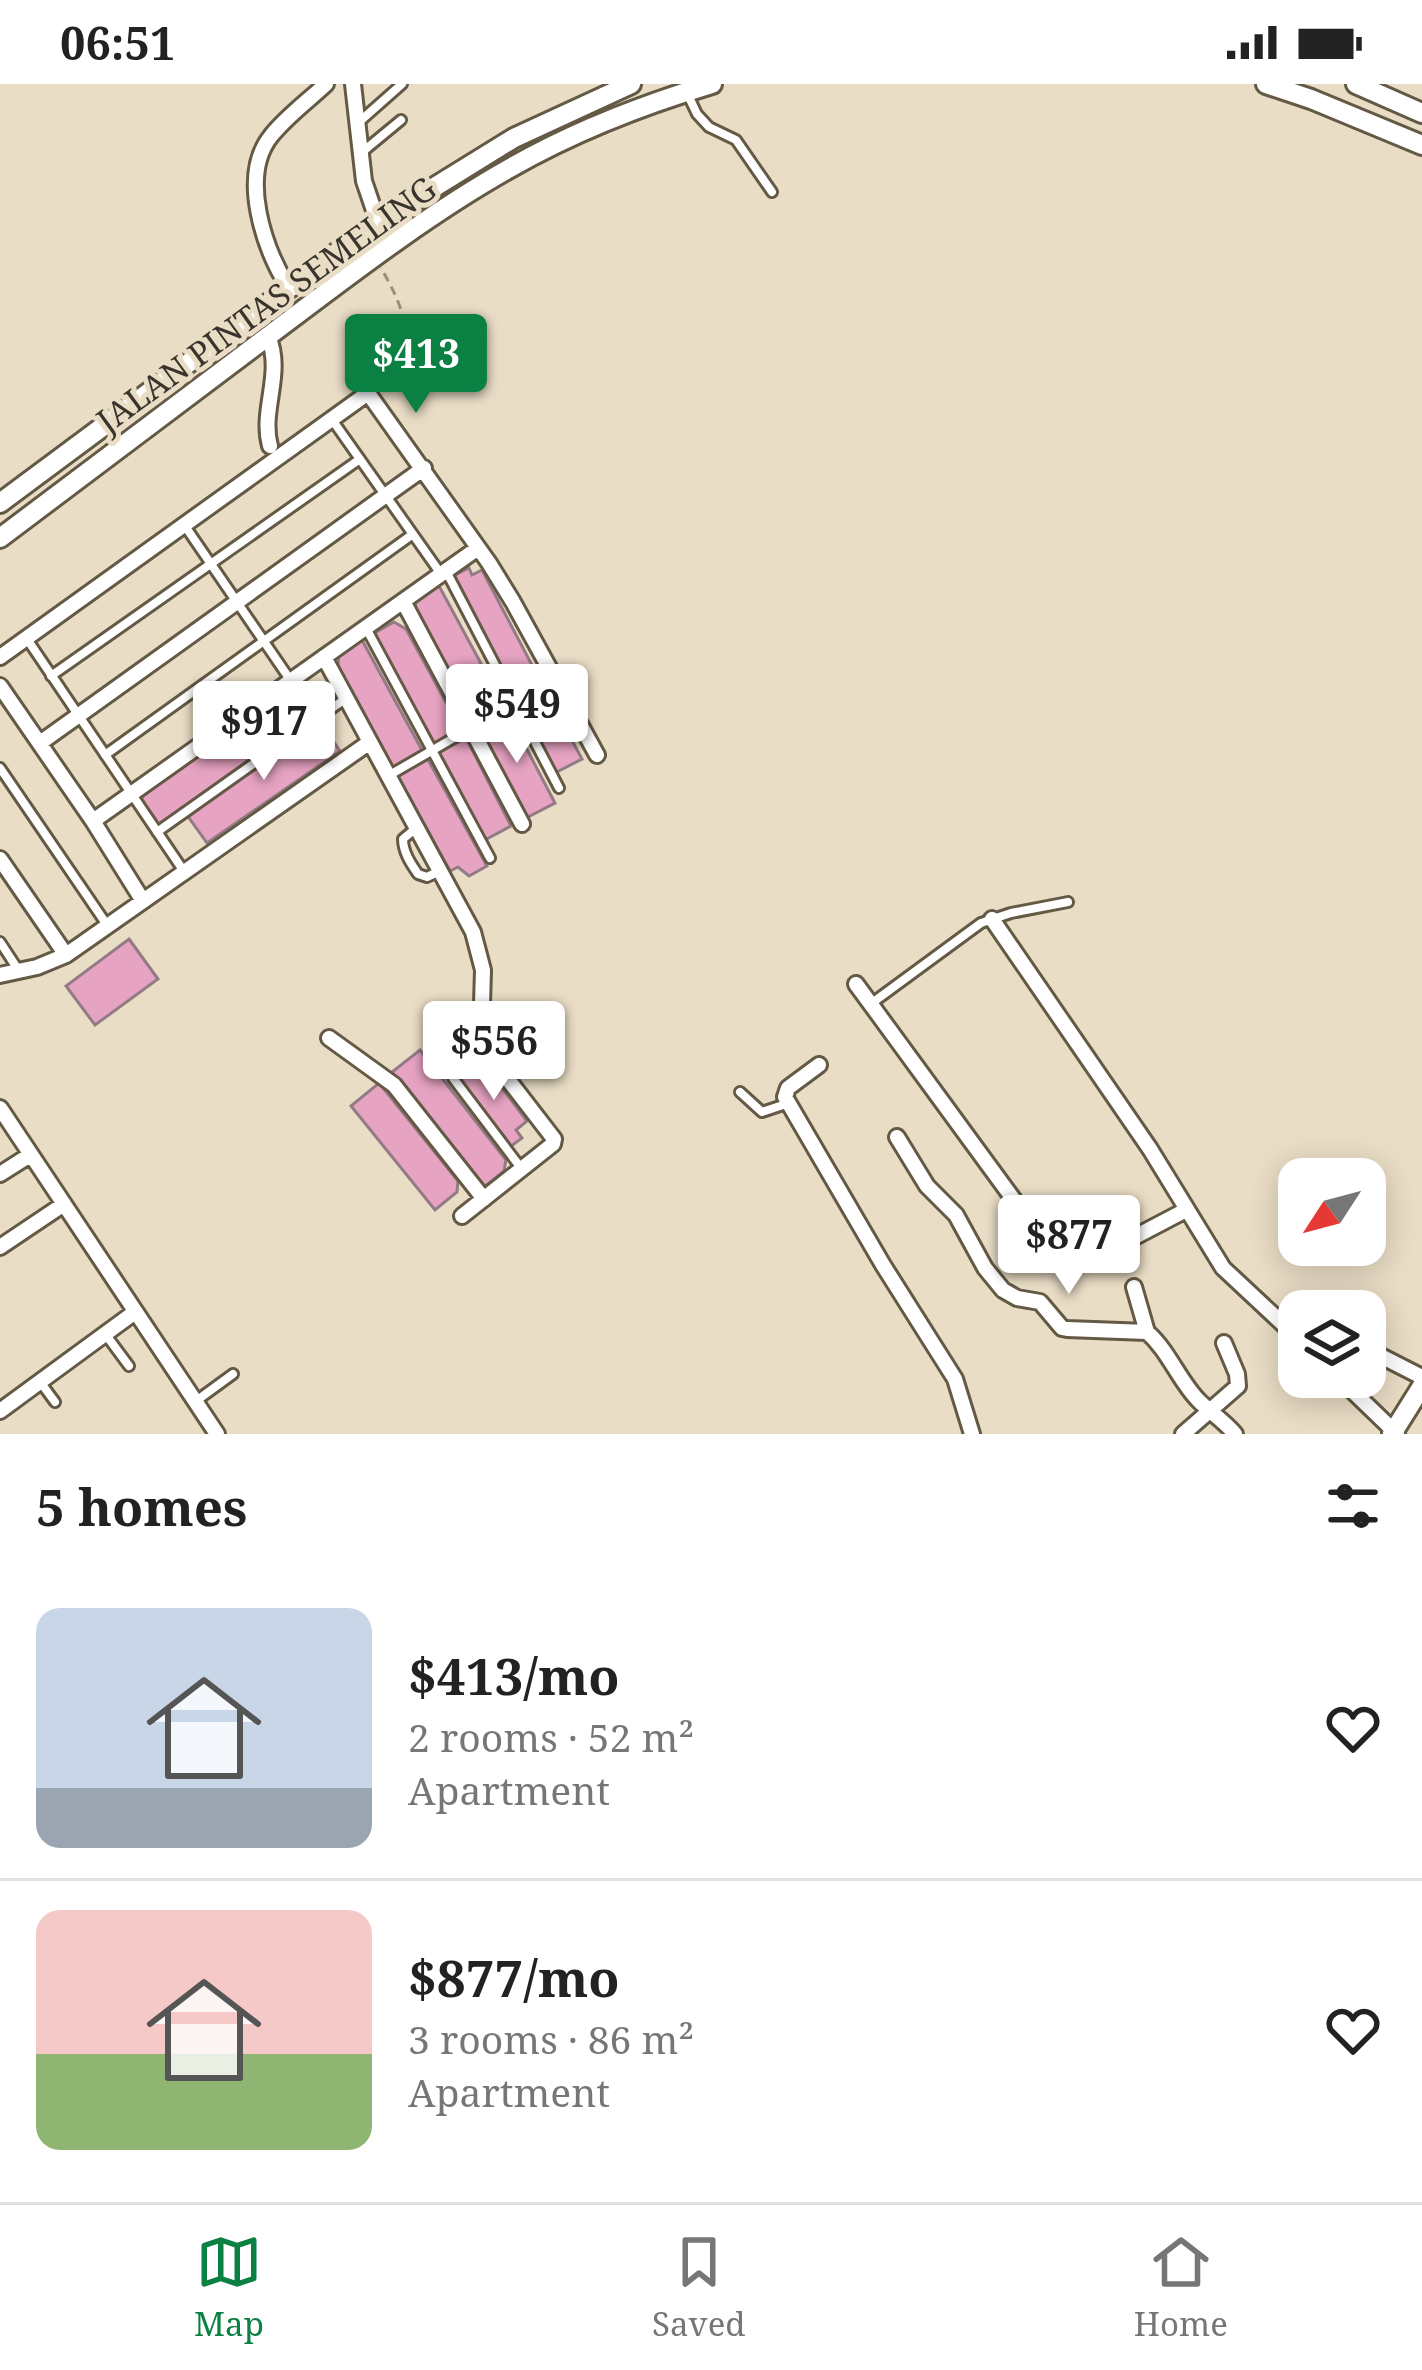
<!DOCTYPE html>
<meta charset="utf-8">
<style>
:root{--surface:#fff;--page:#f6f6f6;--text:#222;--muted:#767676;--line:#e0e0e0;--accent:#0b8043}
body{margin:0;font-family:"Noto Serif",serif;background:var(--page);color:var(--text);height:100vh;display:flex;flex-direction:column;font-size:45px;white-space:nowrap}
*{box-sizing:border-box;margin:0}
p{font-size:39px;color:var(--muted)}
.icon{flex:none;width:66px;height:66px;fill:none;stroke:currentColor;stroke-width:2;stroke-linecap:round;stroke-linejoin:round}
.map{position:relative;height:1350px;overflow:hidden}
.panel{display:flex;flex-direction:column;background:var(--surface);flex:1}
.panel>*{flex:none}
.needle{width:78px;rotate:234deg}
.fabs{position:absolute;left:1278px;top:1074px;display:grid;gap:24px}
.fabs a{display:grid;place-items:center;width:108px;height:108px;border-radius:24px;background:var(--surface);box-shadow:0 6px 30px #0003;font-size:60px}
.price{position:absolute;translate:-50% -102px;padding:0 27px;border-radius:12px;background:#fff;color:#222;font-size:39px;line-height:78px;filter:drop-shadow(0 3px 6px #0008)}
.price::after{content:'';position:absolute;left:50%;top:72px;width:36px;height:27px;margin-left:-18px;background:inherit;clip-path:polygon(0 0,100% 0,50% 100%)}
.price.selected{background:var(--accent);color:#fff}
ul{padding:0;list-style:none}
li{display:flex;align-items:center;gap:36px;height:300px;padding:0 36px}
li+li{border-top:3px solid var(--line)}
li span{display:grid;place-items:center;flex:none;width:336px;height:240px;border-radius:24px;color:#555}
li>.icon{margin-inline-start:auto}
span .icon{width:144px;height:144px;fill:#fffc;stroke-width:1}
li b{font-size:51px}
h2{display:flex;justify-content:space-between;align-items:center;height:144px;padding:0 36px;font-size:51px}
.status{display:flex;justify-content:space-between;align-items:center;height:84px;padding:0 60px;background:var(--surface);direction:ltr}
.status svg{height:33px;fill:currentColor}
.tab-bar{display:flex;justify-content:space-around;align-items:center;height:168px;border-top:3px solid var(--line);background:var(--surface);font-size:33px;color:var(--muted)}
.tab-bar a{display:grid;justify-items:center;gap:6px}
.tab-bar .selected{color:var(--accent)}
.map>svg:first-child{display:block}
.building{fill:#e7a3c2;stroke:#937b85;stroke-width:3}
.lines{fill:none;stroke-linecap:round;stroke-linejoin:round}
.lane-casing{stroke:#635944;stroke-width:14}
.street-casing{stroke:#635944;stroke-width:20}
.secondary-casing{stroke:#635944;stroke-width:24}
.path{stroke:#988f7e;stroke-width:3;stroke-dasharray:9 6;stroke-linecap:butt}
.lane{stroke:#fff;stroke-width:8}
.street{stroke:#fff;stroke-width:14}
.secondary{stroke:#fff;stroke-width:18}
.labels{text-anchor:middle;dominant-baseline:central;stroke-width:10;stroke-linejoin:round;paint-order:stroke}
.street-label{font-size:33px;fill:#39352c;stroke:#eaddc6}
</style>
<div class="status"><b>06:51</b><svg viewBox="0 0 49 12"><path d="M0 12V9h3v3zM5 12V6h3v6zM10 12V3h3v9zM15 12V0h3v12zM26 1h20v11H26zM47 4h2v5h-2z"/></svg></div>
<div class="map">
<svg width="1422" height="1350" viewBox="0 0 1422 1350">
<rect width="100%" height="100%" fill="#eaddc6"/>
<path class="building" d="M469,484l3,7 10,-5 62,118 -27,14 -66,-125z
M439,502l65,120 -30,16 -59,-111 1,-13z
M394,538l12,7 55,101 -30,16 -60,-111z
M362,556l61,112 -30,16 -55,-102 1,-13z
M298,600l19,27 -160,115 -19,-27 90,-64 9,13 4,-3 -9,-13z
M546,608l36,67 -29,15 -35,-67z
M509,631l46,88 -29,15 -46,-88z
M320,638l20,29 -133,92 -20,-28z
M466,654l45,88 -28,15 -46,-88z
M427,674l60,108 -18,10 -11,-9 -8,4 -53,-96z
M129,855l29,40 -63,46 -29,-39z
M420,966l86,110 -2,11 -21,17 -91,-116z
M477,982h8l42,55 -11,9 6,8 -12,9 -52,-66z
M379,999l79,98 -1,11 -22,18 -84,-104z"/>
<g class="lines">
<defs>
<path id="lane" d="M687,9l10,21 12,13 27,13 36,52
M359,38l43,-38
M361,69l40,-33
M333,337l108,153
M185,442l106,155
M446,487l113,217
M366,544l124,230
M27,555l156,231
M51,592l309,-217
M105,671l308,-221
M0,684l107,157
M388,692l126,-73
M415,745l-12,10c0,13 8,25 15,35l9,3 13,-6
M157,748l188,-133
M0,858l19,29
M872,919l109,-80 30,-10 57,-11
M453,994l68,90
M740,1008l22,20 24,-8
M106,1251l23,31
M41,1299l14,19
M196,1317l37,-27"/>
<path id="street" d="M353,0l11,97 14,41
M288,203c-24,-39 -49,-111 -17,-151 16,-20 37,-35 55,-52
M268,252c16,38 -8,74 2,110
M403,517l119,223
M0,573l368,-264 121,170 24,39 84,153
M324,573l149,275 10,38 -2,69 2,8 71,92 -1,5 -91,72
M0,602l93,135 50,80
M40,659l384,-275
M93,737l385,-273
M0,775l66,96
M992,835l158,230 73,119 76,71
M0,891l37,-8 29,-12 304,-213
M856,900l196,268c11,13 19,15 35,10l99,-52
M329,954l65,47 90,114
M819,981l-31,23 -3,9 98,168 72,114 17,55
M0,1024l217,326
M897,1053l30,49 29,29 29,53 18,22 14,8 23,4 22,26 5,1 80,3c22,19 32,49 52,69 12,12 25,20 36,33
M0,1090l30,-19
M0,1163l64,-43
M1134,1203l13,45
M1365,1264l57,29
M1338,1293l59,57
M0,1327l135,-99
M1183,1350l55,-48 -1,-12 -13,-31"/>
<path id="secondary" d="M1266,0l45,15 111,46
M1356,0l66,29
M0,419l378,-281 136,-84 117,-54
M0,454c88,-66 175,-132 263,-198 80,-60 160,-123 247,-172 63,-36 132,-63 202,-84
M1392,1350l30,-48"/>
</defs>
<use href="#lane" class="lane-casing"/>
<use href="#street" class="street-casing"/>
<use href="#secondary" class="secondary-casing"/>
<path class="path" d="M364,296c10,-8 24,-15 33,-25 20,-24 -3,-64 -16,-87"/>
<use href="#lane" class="lane"/>
<use href="#street" class="street"/>
<use href="#secondary" class="secondary"/>
</g>
<g class="labels">
<g class="street-label">
<text transform="translate(266 220) rotate(-36)">JALAN PINTAS SEMELING</text>
</g>
</g>
</svg>
<div class="fabs">
<a><svg class="needle" viewBox="-14 -14 28 28"><path d="M0-13l5 13h-10z" fill="#e53935"/><path d="M0 13l5-13h-10z" fill="#767676"/></svg></a>
<a><svg class="icon" aria-label="layers" viewBox="0 0 24 24"><path d="M12 4l9 5-9 5-9-5zM3 14l9 5 9-5"/></svg></a>
</div>
<b class="price selected" style="left:416px;top:332px">$413</b>
<b class="price" style="left:517px;top:682px">$549</b>
<b class="price" style="left:264px;top:699px">$917</b>
<b class="price" style="left:494px;top:1019px">$556</b>
<b class="price" style="left:1069px;top:1213px">$877</b>
</div>
<section class="panel">
<h2>5 homes<svg class="icon" aria-label="filters" viewBox="0 0 24 24"><path d="M4 7h16M4 17h16"/><circle cx="9" cy="7" r="2"/><circle cx="15" cy="17" r="2"/></svg></h2>
<ul>
<li><span style="background:linear-gradient(#c9d6e8 75%,#9aa5b1 0)"><svg class="icon" aria-label="home" viewBox="0 0 24 24"><path d="M3 11l9-7 9 7M6 9v11h12V9"/></svg></span><div><b>$413/mo</b><p>2 rooms · 52 m²</p><p>Apartment</p></div><svg class="icon" aria-label="heart" viewBox="0 0 24 24"><path d="M12 20l-8-8c-3-5 5-10 8-4 3-6 11-1 8 4z"/></svg></li>
<li><span style="background:linear-gradient(#f6c9c9 60%,#8fb573 0)"><svg class="icon" aria-label="home" viewBox="0 0 24 24"><path d="M3 11l9-7 9 7M6 9v11h12V9"/></svg></span><div><b>$877/mo</b><p>3 rooms · 86 m²</p><p>Apartment</p></div><svg class="icon" aria-label="heart" viewBox="0 0 24 24"><path d="M12 20l-8-8c-3-5 5-10 8-4 3-6 11-1 8 4z"/></svg></li>
</ul>
</section>
<nav class="tab-bar">
<a class="selected"><svg class="icon" aria-label="map" viewBox="0 0 24 24"><path d="M3 6l6-2 6 2 6-2v14l-6 2-6-2-6 2zM9 4v14M15 6v14"/></svg>Map</a>
<a><svg class="icon" aria-label="saved" viewBox="0 0 24 24"><path d="M7 4h10v16l-5-4-5 4z"/></svg>Saved</a>
<a><svg class="icon" aria-label="home" viewBox="0 0 24 24"><path d="M3 11l9-7 9 7M6 9v11h12V9"/></svg>Home</a>
</nav>
